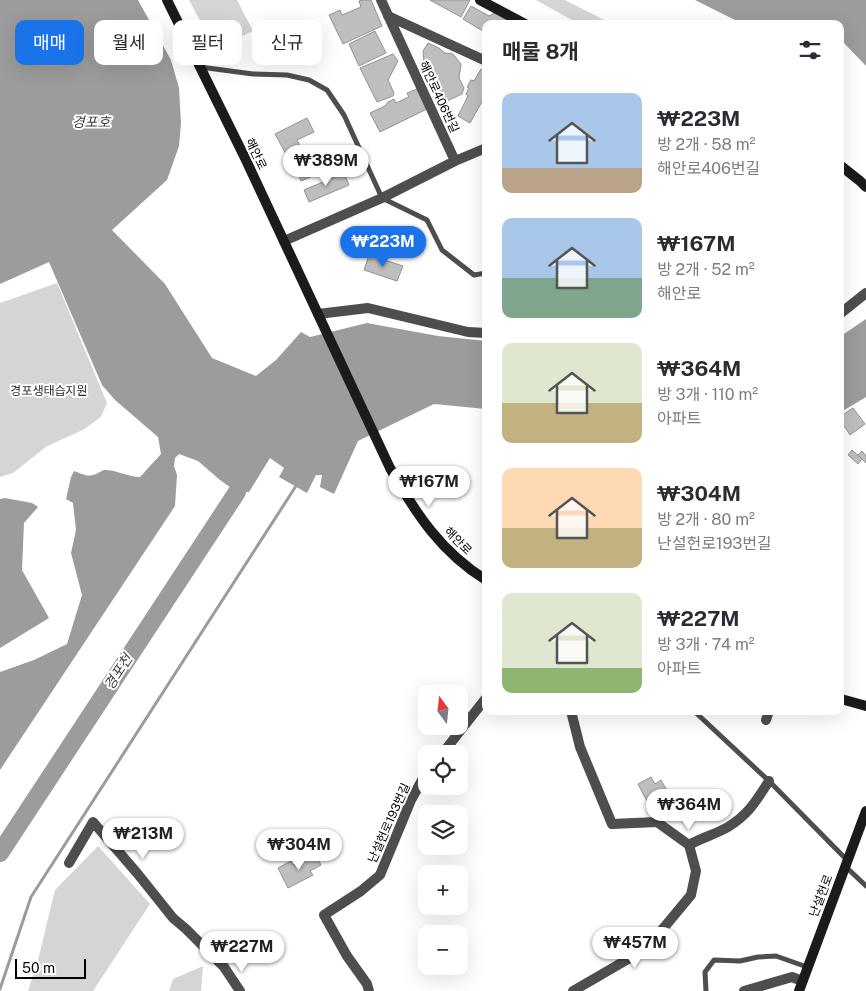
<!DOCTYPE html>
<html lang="ko">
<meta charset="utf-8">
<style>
:root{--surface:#fff;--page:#f7f7f7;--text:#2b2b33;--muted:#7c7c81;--accent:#1a73e8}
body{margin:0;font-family:"Public Sans","Noto Sans KR",sans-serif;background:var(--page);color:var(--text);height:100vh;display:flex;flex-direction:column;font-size:19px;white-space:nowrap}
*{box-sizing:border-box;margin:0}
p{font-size:16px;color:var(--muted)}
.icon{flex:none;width:28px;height:28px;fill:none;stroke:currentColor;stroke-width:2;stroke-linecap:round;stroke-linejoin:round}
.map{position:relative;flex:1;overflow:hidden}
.details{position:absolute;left:482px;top:20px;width:362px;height:695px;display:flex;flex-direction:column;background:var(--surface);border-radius:10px;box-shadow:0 5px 20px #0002}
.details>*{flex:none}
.banner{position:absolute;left:15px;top:20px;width:392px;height:45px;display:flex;gap:10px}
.needle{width:32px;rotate:345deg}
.controls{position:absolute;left:418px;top:685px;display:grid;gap:10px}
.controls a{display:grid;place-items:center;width:50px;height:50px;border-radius:10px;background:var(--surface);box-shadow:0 5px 20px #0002;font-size:25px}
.scale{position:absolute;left:15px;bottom:12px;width:71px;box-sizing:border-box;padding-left:5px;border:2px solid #000;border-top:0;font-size:14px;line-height:18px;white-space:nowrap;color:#000;-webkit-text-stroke:4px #fff;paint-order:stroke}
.price{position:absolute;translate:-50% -42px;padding:0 11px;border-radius:18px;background:#fff;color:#222;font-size:16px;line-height:32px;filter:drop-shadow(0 1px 2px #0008)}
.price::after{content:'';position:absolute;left:50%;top:30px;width:15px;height:11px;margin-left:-8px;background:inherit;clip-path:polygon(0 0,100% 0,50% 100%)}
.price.selected{background:var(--accent);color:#fff}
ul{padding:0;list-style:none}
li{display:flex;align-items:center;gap:15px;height:125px;padding:0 20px}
li span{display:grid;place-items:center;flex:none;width:140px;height:100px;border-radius:10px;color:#555}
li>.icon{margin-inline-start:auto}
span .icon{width:60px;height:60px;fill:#fffc;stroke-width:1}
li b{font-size:21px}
h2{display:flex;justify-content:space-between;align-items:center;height:60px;padding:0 20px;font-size:21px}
.tag{padding:0 18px;border-radius:10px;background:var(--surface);box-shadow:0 5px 20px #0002;font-size:18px;line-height:45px}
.tag.selected{background:var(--accent);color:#fff}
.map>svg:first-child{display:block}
.green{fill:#d5d5d5}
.water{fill:#9c9c9c}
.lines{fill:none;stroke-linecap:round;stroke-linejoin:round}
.stream{stroke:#9c9c9c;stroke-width:3}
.river{stroke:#9c9c9c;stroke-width:18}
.building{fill:#bebebe;stroke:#929292}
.lane{stroke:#4e4e4e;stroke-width:5}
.street{stroke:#4e4e4e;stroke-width:10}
.secondary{stroke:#1b1b1b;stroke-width:10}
.labels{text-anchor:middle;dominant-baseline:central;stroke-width:4;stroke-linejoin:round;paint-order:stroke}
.street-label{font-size:12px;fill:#000;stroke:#fff}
.park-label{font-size:12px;fill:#2c2c2c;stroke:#fff}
.water-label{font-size:14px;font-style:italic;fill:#3d3d3d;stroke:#fff}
</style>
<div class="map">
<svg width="866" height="991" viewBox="0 0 866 991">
<rect width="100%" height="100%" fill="#fff"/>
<path class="green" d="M189,0h48l16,31 -38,18z
M536,0h29l47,24h-33z
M57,283l50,120 -6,14 -18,13 -36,16 -34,27 -13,4v-174z
M98,846l52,58 -57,87h-65l10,-31 17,-70z
M203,966l-2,25h-32l4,-12z"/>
<path class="water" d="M0,0h138l33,60 8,28 2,35 -2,23 -12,34 -55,50 53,54 47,74 44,18 20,-16 25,-28 9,5 57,-14 71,13 48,5v68l-52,-5 -76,37 -24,53 -14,-7 2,-12h-6l-9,18 -28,-16 5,-9 -14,-10 -21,34h-12l-17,-12 -22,-19 -19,-7 -4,4 -1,8 3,9 -2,31 -175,264v-98l34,-12 33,-16 15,-49 -11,-42 5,-23 -3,-27 -7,-4 5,-22 3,-6c7,2 12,6 19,4 4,-1 8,-4 11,-5 9,-1 25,7 36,7l21,-23 -3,-17 -43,-37 -13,-15 -53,-123 -49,22z
M695,0h171v66l-22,-23h-3v-19h-98z
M866,319v78l-25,15v-76z
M5,498l27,5 6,4 -14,16 -2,47 27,48 -49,30v-149z"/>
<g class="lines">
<path class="stream" d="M0,989l31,-92 265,-411"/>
<path class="river" d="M0,853l237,-361"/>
</g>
<path class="building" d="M362,0h9l11,26 -39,18 -14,-29 11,-5 2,5 19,-8 -2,-6z
M430,0h40l-9,17z
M471,6l18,10 7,-4 9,6 1,2 -2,4h-18v9l-23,-14z
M375,31l11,22 -27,13 -10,-22z
M428,43l11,5 6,5 8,1 8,10 -2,14 5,10 -2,6 -15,7 -10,-4 -17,-34 4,-1 -1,-11z
M393,54l5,7 -10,19 6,13 -1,3 -16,6 -17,-34z
M481,69l5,3v27l-2,-1 -14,25 -12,-7 10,-20 -2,-2 3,-6 -2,-1 4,-7 3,1z
M417,89l10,20 -47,23 -10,-19 15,-7 3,-4 6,-3 2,4 13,-6 -2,-4z
M307,118l7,14 -17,8 4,8 -14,8 -12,-22z
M336,152l5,12 -40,17 -5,-12z
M344,173l5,12 -40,17 -5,-12z
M369,255l34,11 -6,15 -33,-11z
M853,408l12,16 -15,11 -5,-8 -4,2v-13z
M852,450l10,9 -4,5 -10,-9z
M862,451l4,5v7l-8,-8z
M651,777l4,7 6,-4 12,21 -16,9 -2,-5 -5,2 -12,-23z
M316,855l5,10 -11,6 3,4 -25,13 -10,-20 13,-7 2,4z"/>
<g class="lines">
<path class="lane" d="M200,67l53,7 34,1 22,5 18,10 17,25 38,83 45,22 15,30 32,25 12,-2
M694,711l75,70 78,79
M846,867l20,19
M706,991l-1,-19 9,-12 26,1 18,-4 18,-1 31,11"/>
<path class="street" d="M381,0l74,161
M388,16l98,45
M284,241l98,-43 73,-37 31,-13
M841,313l25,-20
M318,314l50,-6 100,24 18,1
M571,711l9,36 32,77 45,-2 32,23
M766,720l3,-9
M442,754l44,-56
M69,863l24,-41 44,51 36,45 13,11 38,38 16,24
M369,991l-2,-7 -20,-28 -23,-41 37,-24 19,-16 31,-75 15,-27
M573,991l74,-43 44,-53 5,-24 -7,-26c12,-7 27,-11 39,-18 21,-13 28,-26 41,-46
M744,991l48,-14 10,4"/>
<path class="secondary" d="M167,0l78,158 145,310c26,46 51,84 96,112
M480,0l45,24
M841,166l19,15 6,6
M841,699l25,7
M799,991l67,-180"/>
</g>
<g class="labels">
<g class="street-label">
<text transform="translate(439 97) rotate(65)">해안로406번길</text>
<text transform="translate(256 154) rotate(64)">해안로</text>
<text transform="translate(458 541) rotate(45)">해안로</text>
<text transform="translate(389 823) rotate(-66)">난설헌로193번길</text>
<text transform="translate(821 896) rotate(-69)">난설헌로</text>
</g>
<g class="park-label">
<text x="49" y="391">경포생태습지원</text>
</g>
<g class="water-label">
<text x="91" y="122">경포호</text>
<text transform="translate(118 672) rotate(-57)">경포천</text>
</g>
</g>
</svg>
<div class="controls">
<a><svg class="needle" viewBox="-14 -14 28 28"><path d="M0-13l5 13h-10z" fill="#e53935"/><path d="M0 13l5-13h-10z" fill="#7c7c81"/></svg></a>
<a><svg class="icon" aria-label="locate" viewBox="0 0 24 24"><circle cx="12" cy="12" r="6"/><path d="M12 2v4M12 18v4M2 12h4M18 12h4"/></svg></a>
<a><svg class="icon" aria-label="layers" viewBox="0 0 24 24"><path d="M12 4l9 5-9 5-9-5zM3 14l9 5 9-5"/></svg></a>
<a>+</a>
<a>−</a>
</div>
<div class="scale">50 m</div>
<b class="price" style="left:326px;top:187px">₩389M</b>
<b class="price selected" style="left:383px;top:268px">₩223M</b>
<b class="price" style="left:429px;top:508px">₩167M</b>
<b class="price" style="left:689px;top:831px">₩364M</b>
<b class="price" style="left:143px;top:860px">₩213M</b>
<b class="price" style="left:299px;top:871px">₩304M</b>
<b class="price" style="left:635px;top:969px">₩457M</b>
<b class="price" style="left:242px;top:973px">₩227M</b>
<div class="banner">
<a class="tag selected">매매</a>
<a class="tag">월세</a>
<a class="tag">필터</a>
<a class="tag">신규</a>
</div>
<section class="details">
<h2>매물 8개<svg class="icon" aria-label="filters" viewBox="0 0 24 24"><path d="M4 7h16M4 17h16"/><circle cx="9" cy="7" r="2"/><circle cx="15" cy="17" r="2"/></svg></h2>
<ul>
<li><span style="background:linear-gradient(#a9c7e8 75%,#b9a48a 0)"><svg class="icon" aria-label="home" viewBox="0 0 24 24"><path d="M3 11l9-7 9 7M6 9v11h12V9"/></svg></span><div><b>₩223M</b><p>방 2개 · 58 m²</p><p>해안로406번길</p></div></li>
<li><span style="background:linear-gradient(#a9c7e8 60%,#7fa58c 0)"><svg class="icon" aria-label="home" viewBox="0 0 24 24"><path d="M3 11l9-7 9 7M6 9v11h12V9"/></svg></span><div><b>₩167M</b><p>방 2개 · 52 m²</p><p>해안로</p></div></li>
<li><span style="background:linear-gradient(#dfe7d0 60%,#c2b280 0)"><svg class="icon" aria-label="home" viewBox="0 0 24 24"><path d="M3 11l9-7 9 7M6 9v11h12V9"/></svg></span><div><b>₩364M</b><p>방 3개 · 110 m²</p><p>아파트</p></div></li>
<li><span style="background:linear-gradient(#ffd9b3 60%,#c2b280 0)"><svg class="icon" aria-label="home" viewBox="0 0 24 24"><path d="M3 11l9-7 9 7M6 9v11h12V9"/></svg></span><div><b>₩304M</b><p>방 2개 · 80 m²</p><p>난설헌로193번길</p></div></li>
<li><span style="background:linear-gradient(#dfe7d0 75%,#8fb573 0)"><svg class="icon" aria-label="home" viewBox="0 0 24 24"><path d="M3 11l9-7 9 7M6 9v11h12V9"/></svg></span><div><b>₩227M</b><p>방 3개 · 74 m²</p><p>아파트</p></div></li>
</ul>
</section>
</div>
